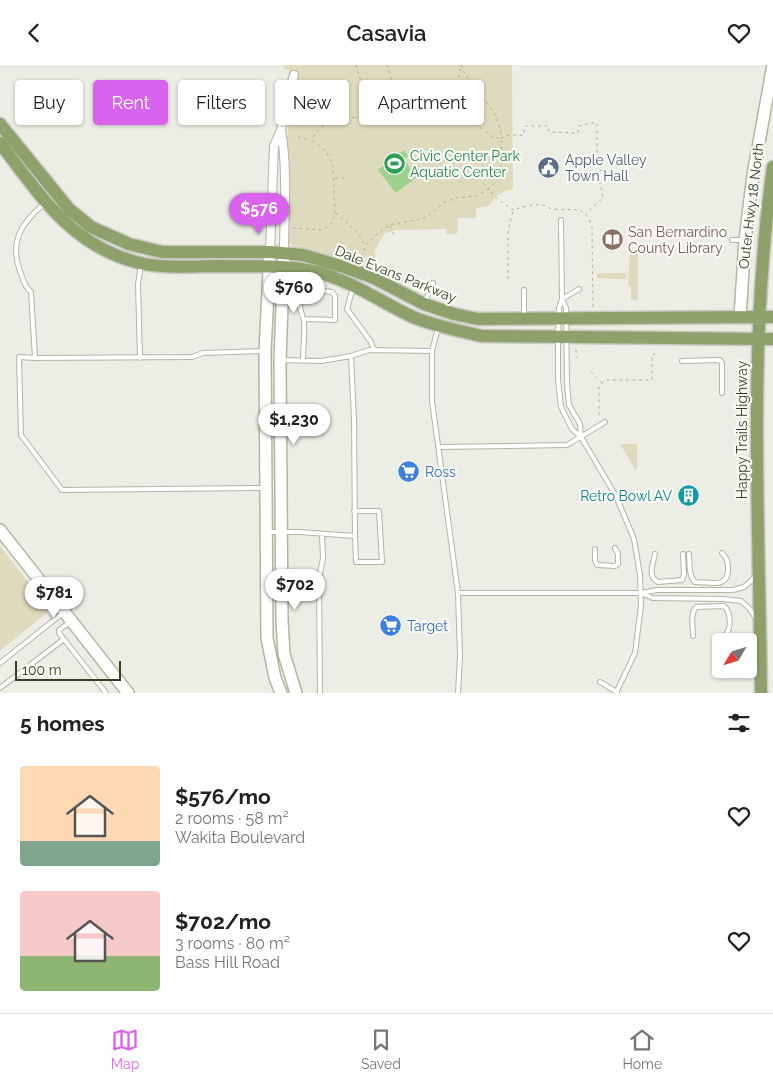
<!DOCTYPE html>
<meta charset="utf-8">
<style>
:root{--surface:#fff;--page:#f6f6f6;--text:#202124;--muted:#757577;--line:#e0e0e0;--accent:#da63ed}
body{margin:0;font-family:Raleway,sans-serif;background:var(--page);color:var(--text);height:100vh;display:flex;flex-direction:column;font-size:19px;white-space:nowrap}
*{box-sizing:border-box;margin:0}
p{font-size:16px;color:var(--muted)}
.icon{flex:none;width:28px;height:28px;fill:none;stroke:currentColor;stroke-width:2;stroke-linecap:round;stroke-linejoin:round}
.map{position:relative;height:628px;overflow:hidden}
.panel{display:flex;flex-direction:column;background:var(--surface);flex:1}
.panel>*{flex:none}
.top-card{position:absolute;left:15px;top:15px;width:500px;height:45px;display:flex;gap:10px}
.needle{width:32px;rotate:232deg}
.tools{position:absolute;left:712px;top:568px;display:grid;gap:10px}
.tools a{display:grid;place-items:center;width:45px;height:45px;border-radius:5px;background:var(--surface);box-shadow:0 1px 4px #0004;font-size:25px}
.scale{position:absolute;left:15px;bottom:12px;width:106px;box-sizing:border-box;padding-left:5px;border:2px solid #363f24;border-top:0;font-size:14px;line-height:18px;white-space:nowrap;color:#363f24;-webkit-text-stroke:4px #f9faf5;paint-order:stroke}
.price{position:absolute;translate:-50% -42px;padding:0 11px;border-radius:18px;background:#fff;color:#222;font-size:16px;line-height:32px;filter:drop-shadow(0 1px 2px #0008)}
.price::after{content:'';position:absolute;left:50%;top:30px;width:15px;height:11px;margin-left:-8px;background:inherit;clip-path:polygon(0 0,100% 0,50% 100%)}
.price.on{background:var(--accent);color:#fff}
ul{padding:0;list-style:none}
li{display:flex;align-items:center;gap:15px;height:125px;padding:0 20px}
li span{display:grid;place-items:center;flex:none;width:140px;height:100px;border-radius:5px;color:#555}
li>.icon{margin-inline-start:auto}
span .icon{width:60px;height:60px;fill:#fffc;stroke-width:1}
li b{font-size:21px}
h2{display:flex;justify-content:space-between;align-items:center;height:60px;padding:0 20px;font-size:21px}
.pill{padding:0 18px;border-radius:5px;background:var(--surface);box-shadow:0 1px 4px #0004;font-size:18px;line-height:45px}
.pill.on{background:var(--accent);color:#fff}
header{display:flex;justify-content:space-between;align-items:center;height:65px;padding:0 20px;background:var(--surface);font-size:22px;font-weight:600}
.tabs{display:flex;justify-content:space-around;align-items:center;height:70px;border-top:1px solid var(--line);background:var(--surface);font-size:14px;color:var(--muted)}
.tabs a{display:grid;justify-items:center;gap:2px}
.tabs .on{color:var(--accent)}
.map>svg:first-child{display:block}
.green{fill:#dedabe}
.water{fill:#9ed08f}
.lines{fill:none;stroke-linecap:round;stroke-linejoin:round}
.lane-casing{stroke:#b2b5a7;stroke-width:6}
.street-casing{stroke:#b2b5a7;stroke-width:10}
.secondary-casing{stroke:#b1b6a0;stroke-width:14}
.primary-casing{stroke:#c7c9c2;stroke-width:15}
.path{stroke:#a3b086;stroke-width:1;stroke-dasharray:2.5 4;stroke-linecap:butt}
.lane{stroke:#fff;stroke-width:4}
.street{stroke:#fff;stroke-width:8}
.secondary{stroke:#fff;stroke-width:11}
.primary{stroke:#8ea16b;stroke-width:12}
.labels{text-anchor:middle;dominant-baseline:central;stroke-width:4.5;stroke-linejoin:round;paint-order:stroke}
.leisure-label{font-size:14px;fill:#27864d;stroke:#f9faf5;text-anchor:start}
.service-label{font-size:14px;fill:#4e5e75;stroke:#f9faf5;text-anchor:start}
.street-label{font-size:14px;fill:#363f24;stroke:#f9faf5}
.education-label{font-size:14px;fill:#785e54;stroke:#f9faf5;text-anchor:start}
.shop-label{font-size:14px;fill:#366cbe;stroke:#f9faf5;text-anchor:start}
.culture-label{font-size:14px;fill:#0d838f;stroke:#f9faf5;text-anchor:end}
</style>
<header><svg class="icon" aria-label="back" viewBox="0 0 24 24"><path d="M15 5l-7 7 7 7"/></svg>Casavia<svg class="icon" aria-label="heart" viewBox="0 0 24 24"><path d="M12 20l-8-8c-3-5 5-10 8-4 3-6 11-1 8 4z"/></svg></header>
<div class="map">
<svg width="773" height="628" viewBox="0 0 773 628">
<rect width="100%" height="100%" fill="#ecede5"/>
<path class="green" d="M284,0h228l1,124c-11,2 -19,7 -24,17l-13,2v10h-18l-1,16h-11v-5l-51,1 -11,4 -10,18 5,15 -2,6 -25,-11 -27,-8 -30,-7 -5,-3 -2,-5 -1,-101 7,-50 -8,-3 3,-14 -6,-3z
M630,185l8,1v49h-7v-14h-3z
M597,208h29v6l-29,-1z
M620,379h17v25h-2z
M0,481l50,64 -50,41z"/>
<path class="water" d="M404,85l4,6 -4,4 13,17 -21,16 -18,-23z"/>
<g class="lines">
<defs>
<path id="lane" d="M301 33a14 14 0 1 1 28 0a14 14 0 1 1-28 0Z
M45,138c-23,19 -36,38 -25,68 3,8 4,15 11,21l4,66 157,-1 11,-4 59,-2
M561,155l1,79 -3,9 -1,30v41l3,28 11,22 9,8 35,59 18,43 6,36 1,31 -6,47 -19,40
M732,175h11
M353,222l-6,22 24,33 3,8
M562,234l4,9 1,75 2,22 11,19 1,13
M562,234l17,-10
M425,237l8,-19
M524,250v-25
M438,263l-6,23v50l26,192
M35,293l-16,-1 2,78 41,55 202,-2
M140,293l-2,-74 3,-19
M281,295l40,1 30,-5 18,-6 63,1
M303,295c0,-12 2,-26 1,-39 -1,-5 -4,-10 -4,-15 -1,-21 18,-16 32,-14l3,4v24l-31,-1
M682,296l38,-1 2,3v30
M438,382l129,-2 38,-23
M354,446h25l3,51h-26l-1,-26
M267,467h32l56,4 -1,-117 -3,-63
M595,484v11l2,5 18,1 3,-2v-10l-3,-6
M655,489c-2,10 -8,22 3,28l24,-2 2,-6 -1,-20
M689,489c1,9 -1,21 6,28 16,0 34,7 33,-14 0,-7 -1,-10 -6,-15
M641,528l12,5 70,1 18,2 8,7 6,9
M70,557l-11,8v3l47,60
M693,571c0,-10 -3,-22 3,-29l28,-1c7,6 8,23 1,29
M0,598l63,-50
M600,617l17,10
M0,623l64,-49
M320,628l-1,-115 4,-20 -1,-23
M458,628l2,-37 -2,-63h183l16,-3h76l11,-3 12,-11"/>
<path id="street" d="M281,65c7,41 3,82 3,123
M270,187l4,-106 7,-16 7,-35 6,-20"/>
<path id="secondary" d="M270,187l-5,99 2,287 8,40 6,15
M284,188l-4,107 2,260 2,34 12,39
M740,252l5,-77 8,-65 20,-110
M0,465l128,163"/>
<path id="primary" d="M0,59l69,85 22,18 38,17 33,8h108l33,3 44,13 25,9 52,27 30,10 24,5 295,-2
M0,78c40,52 72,104 140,120 26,6 53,3 80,3 32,1 66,-2 97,6 35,9 64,30 96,45 22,9 46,14 69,19l291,3
M761,628c-2,-176 -13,-351 12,-526"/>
</defs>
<use href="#lane" class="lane-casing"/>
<use href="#street" class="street-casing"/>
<use href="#secondary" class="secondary-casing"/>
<use href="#primary" class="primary-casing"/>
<path class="path" d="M356,0l3,11 3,7 16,9 3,5 1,10
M461,0c10,27 39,41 40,73l8,-3h15v-7l2,-2h22l1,6 29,1 1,-7 12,-3h6v39l4,10 -2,6 4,20 -17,15
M380,29l12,-13 -5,-16
M376,52l15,3 8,-2
M399,54h5l1,-8
M402,54v2l15,2 3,-9
M442,54l12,-20 7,-32
M298,72l13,3
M335,113h11
M336,148l21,19 8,13
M390,161l4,9
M293,163l29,2 8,-5 5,-9 -2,-50 -7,-15 -14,-11c9,-24 42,-23 64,-23l6,-10c21,-2 41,10 62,13 10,1 20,0 30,4 10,4 17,16 27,14 1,21 5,35 -12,51l-6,-6
M360,198l5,-17 11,-11 13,-10 36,-7 20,-16 11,-4 20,-2 13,-7 6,8 18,13c9,-3 18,-6 28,-5 4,0 7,3 11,4 19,3 33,-7 40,18l1,81
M508,214v-48l5,-20
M600,241v1
M576,285v6l3,3
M591,307l11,11
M599,350v-29l7,-6h46v-25h2v-6"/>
<use href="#lane" class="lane"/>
<use href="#street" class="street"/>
<use href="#secondary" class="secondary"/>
<use href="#primary" class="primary"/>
</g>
<defs>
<symbol id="stadium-disc" viewBox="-11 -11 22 22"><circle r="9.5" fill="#2e9e5b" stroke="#f9faf5"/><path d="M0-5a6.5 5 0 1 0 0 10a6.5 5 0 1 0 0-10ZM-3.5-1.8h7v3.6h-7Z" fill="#fff"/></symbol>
<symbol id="civic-disc" viewBox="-11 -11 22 22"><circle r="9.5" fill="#5c6f8a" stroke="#f9faf5"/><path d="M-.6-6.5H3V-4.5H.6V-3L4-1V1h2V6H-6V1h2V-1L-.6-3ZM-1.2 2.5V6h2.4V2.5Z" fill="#fff"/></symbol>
<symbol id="library-disc" viewBox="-11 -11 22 22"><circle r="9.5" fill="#8d6e63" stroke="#f9faf5"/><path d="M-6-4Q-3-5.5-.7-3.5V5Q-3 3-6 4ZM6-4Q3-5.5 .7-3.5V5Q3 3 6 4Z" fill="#fff"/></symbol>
<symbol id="supermarket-disc" viewBox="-11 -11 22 22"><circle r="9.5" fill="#3f7fe0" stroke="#f9faf5"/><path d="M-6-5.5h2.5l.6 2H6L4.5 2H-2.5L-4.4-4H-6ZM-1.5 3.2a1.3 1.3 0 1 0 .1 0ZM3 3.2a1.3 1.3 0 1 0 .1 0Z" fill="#fff"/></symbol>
<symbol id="building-disc" viewBox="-11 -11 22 22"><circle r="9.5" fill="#0f9aa8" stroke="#f9faf5"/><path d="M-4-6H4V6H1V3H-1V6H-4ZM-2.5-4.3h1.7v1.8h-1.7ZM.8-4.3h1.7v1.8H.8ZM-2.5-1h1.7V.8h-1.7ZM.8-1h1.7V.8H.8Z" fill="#fff"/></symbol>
</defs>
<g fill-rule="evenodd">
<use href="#stadium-disc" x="382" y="86" width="25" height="25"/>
<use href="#civic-disc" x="536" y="90" width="25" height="25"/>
<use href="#library-disc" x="600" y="162" width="25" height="25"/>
<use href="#supermarket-disc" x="396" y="394" width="25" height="25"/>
<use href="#building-disc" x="676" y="418" width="25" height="25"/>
<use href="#supermarket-disc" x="378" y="548" width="25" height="25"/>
</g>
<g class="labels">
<g class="leisure-label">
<text x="410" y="91">Civic Center Park<tspan x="410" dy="16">Aquatic Center</tspan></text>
</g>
<g class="service-label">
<text x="565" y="95">Apple Valley<tspan x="565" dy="16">Town Hall</tspan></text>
</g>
<g class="street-label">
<text transform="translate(751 141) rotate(-83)">Outer Hwy 18 North</text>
<text transform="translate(396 209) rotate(22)">Dale Evans Parkway</text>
<text transform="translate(742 365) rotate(-90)">Happy Trails Highway</text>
</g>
<g class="education-label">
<text x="628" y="167">San Bernardino<tspan x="628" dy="16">County Library</tspan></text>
</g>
<g class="shop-label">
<text x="425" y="407">Ross</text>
<text x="407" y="561">Target</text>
</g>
<g class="culture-label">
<text x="672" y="431">Retro Bowl AV</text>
</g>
</g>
</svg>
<div class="tools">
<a><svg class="needle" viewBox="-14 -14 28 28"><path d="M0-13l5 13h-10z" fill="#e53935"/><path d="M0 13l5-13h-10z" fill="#757577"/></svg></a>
</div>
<div class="scale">100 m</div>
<b class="price on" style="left:259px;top:170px">$576</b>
<b class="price" style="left:294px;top:249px">$760</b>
<b class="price" style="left:294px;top:381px">$1,230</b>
<b class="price" style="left:295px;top:546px">$702</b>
<b class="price" style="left:54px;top:554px">$781</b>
<div class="top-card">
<a class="pill">Buy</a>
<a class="pill on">Rent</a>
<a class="pill">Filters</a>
<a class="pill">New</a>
<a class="pill">Apartment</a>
</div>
</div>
<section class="panel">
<h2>5 homes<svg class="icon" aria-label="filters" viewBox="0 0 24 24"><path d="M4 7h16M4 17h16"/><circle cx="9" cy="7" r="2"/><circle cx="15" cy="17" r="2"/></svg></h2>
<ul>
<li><span style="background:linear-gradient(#ffd9b3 75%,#7fa58c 0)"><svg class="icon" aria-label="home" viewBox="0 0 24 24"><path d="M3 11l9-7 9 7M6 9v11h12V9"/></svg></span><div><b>$576/mo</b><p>2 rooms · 58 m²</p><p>Wakita Boulevard</p></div><svg class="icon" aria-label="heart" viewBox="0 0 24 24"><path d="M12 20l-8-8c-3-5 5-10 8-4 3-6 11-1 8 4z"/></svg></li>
<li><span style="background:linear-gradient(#f6c9c9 65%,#8fb573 0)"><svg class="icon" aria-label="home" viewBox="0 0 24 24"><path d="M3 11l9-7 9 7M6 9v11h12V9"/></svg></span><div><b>$702/mo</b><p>3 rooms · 80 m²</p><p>Bass Hill Road</p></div><svg class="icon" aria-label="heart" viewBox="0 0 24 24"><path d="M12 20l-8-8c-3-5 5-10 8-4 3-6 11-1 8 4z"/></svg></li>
</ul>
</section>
<nav class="tabs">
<a class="on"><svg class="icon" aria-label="map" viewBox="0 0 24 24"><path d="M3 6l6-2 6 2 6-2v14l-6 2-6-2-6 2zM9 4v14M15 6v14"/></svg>Map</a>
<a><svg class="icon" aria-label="saved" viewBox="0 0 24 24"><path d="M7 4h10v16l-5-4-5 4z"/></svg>Saved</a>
<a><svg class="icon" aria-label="home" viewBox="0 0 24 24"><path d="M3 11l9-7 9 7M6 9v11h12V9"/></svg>Home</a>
</nav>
